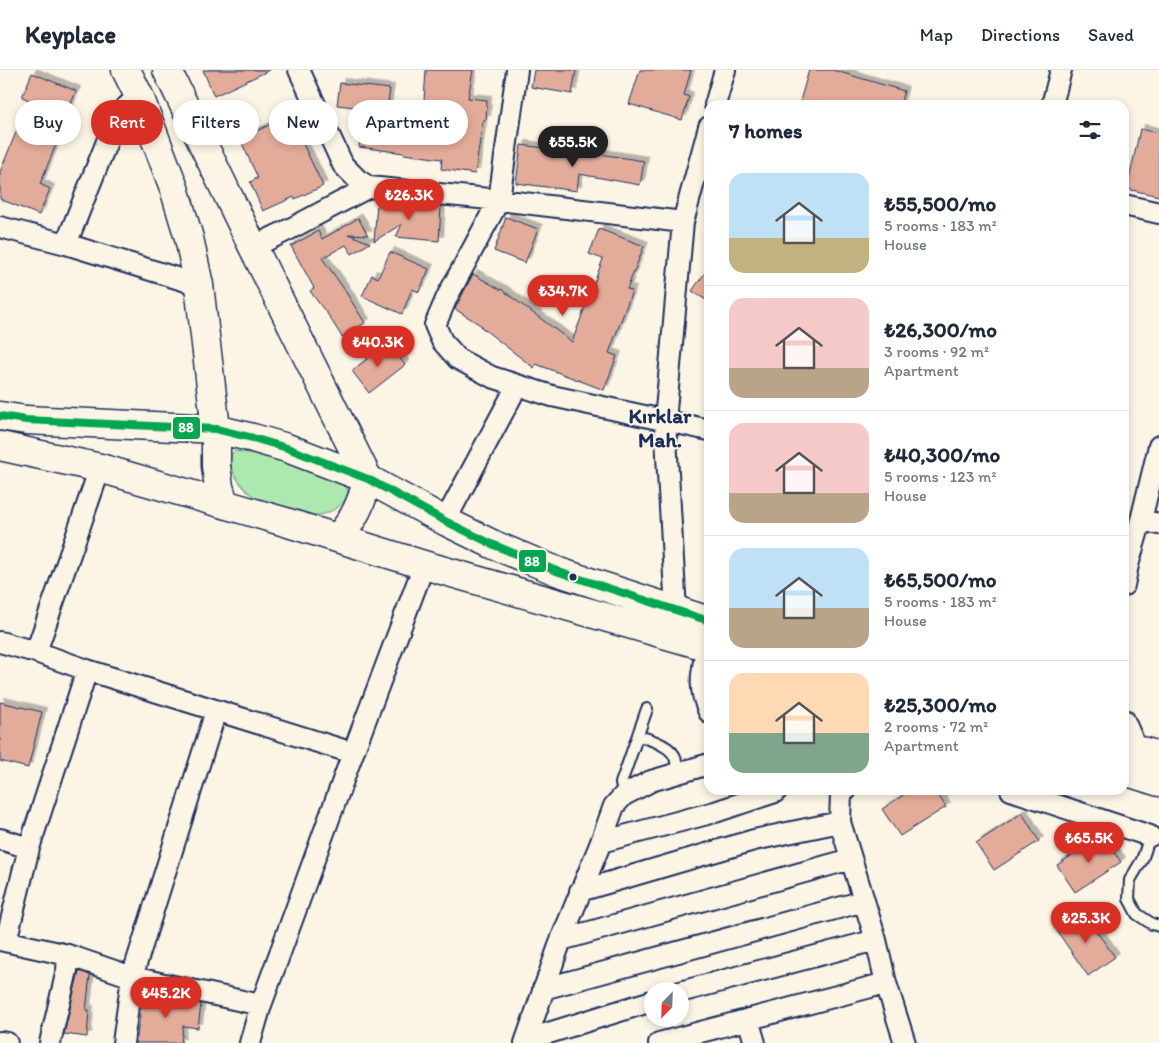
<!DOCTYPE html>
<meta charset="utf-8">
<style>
:root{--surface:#fff;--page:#f6f6f7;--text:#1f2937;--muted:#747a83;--line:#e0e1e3;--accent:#d93025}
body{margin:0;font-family:Itim,sans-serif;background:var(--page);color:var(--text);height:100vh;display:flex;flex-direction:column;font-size:19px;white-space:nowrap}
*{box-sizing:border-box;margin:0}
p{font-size:16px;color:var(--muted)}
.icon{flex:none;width:28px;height:28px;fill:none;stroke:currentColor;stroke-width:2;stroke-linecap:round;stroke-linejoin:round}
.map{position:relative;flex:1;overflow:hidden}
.sheet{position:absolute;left:704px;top:30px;width:425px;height:695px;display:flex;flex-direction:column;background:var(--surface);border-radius:15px;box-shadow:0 2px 8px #0003}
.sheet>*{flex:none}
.banner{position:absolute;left:15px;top:30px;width:475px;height:45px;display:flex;gap:10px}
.needle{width:32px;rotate:203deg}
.fabs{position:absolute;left:644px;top:912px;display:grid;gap:10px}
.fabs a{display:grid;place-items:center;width:45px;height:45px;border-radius:50%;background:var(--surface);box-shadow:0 2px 8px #0003;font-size:25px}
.price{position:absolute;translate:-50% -42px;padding:0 11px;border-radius:18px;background:var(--accent);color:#fff;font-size:16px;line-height:32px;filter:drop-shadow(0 1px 2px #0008)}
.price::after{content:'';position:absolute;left:50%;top:30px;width:15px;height:11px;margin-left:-8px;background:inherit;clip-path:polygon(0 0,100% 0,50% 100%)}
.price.current{background:#222;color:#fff}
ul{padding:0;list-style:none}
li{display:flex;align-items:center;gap:15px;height:125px;padding:0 25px}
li+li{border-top:1px solid var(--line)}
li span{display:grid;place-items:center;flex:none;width:140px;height:100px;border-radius:15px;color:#555}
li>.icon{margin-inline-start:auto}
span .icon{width:60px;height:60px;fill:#fffc;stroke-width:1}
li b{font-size:21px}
h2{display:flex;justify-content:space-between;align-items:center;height:60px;padding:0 25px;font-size:21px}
.pill{padding:0 18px;border-radius:22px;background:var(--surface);box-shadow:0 2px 8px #0003;font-size:18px;line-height:45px}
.pill.current{background:var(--accent);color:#fff}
header{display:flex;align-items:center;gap:30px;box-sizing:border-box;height:70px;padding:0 25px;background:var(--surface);border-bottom:1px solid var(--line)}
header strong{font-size:24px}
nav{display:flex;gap:28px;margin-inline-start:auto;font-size:18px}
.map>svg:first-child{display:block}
.green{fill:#ade8ae;stroke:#648c86}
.building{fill:#e3ac9a;stroke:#1b2f5e;filter:url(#shadow)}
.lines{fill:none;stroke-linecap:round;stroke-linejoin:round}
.lane-casing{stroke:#1b2f5e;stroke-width:14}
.street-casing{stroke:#1b2f5e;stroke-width:24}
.secondary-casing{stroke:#1b2f5e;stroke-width:31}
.lane{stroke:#fcf5e5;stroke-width:10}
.street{stroke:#fcf5e5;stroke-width:20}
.secondary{stroke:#fcf5e5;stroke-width:28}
.bus-1-casing{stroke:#fcf5e5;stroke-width:11}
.bus-1{stroke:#00a651;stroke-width:8}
.bus-dot{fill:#1b2f5e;stroke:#fcf5e5;stroke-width:2}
.labels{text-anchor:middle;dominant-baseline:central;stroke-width:4;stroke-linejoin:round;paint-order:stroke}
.district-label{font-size:21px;font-weight:bold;fill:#1b2f5e;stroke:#fcf5e5}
.line-badge{stroke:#fcf5e5;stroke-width:2}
.badge-label{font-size:14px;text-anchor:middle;font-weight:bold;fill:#fff}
</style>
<header>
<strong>Keyplace</strong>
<nav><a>Map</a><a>Directions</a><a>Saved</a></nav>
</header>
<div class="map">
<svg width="1159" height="973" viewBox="0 0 1159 973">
<defs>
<filter id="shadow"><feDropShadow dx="4.5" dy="-4.5" stdDeviation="0" flood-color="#0004"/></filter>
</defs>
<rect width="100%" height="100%" fill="#fcf5e5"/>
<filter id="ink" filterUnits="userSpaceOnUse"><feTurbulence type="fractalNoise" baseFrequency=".02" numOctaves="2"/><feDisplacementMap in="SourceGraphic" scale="10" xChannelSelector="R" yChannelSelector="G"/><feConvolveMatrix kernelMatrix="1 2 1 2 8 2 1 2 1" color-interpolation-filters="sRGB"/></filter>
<g filter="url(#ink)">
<path class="green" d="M235,381l14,2 44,12 50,18c16,13 -11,31 -24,32 -10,1 -20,-2 -30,-5 -7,-2 -15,-3 -22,-6 -15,-6 -32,-22 -36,-39 -1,-3 0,-8 0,-11z"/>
<path class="building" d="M203,0h67l-56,26z
M426,0h47l-5,28 19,2 -1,20h-3l-8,54 -34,-5 1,-10 -38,-5v-1l-45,-6 4,-39 -26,-3 3,-22 50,6 -5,33h7v6l30,3z
M534,0h42l-4,24 -41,-7z
M640,0h51l-7,25 5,2 -7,23 -53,-16z
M809,0h24l71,21 -4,14h-87l-13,-4z
M32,3l44,18 -14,36h1l-23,57 10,5 -11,26 -39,-16v-27l29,-72 -7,-3z
M292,44l13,27 -3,1 21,44 -28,13 -1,-2 -31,14 -13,-29 8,-4 -18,-39z
M1140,59l19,4v63l-32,-7z
M521,75l79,10v-1l44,7 -4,24 -61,-11 -2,17 -61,-8z
M377,133l38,3v-2l26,2 -2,35 -43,-4 6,-13 -28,17z
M506,147l32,12 -13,34 -31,-12z
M358,148l10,17 -20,-1 22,9 -18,11 -6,-9 -24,13 20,28 23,37 -23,14 -17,-27h-1l-14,-19 4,-3 -23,-42 27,-15 4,8 16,-9 -1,-1 2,1z
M599,159l45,17 -17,43 5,2 -23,62 8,3 -13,34 -68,-26 -2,4 -53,-41 1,-1 -27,-17 18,-35 28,16v-1l71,53 31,-83 -14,-5z
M390,182l39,17 -10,23 -7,-3 -10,25 -40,-18 10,-21 6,3z
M709,197v35l-17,-11z
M387,273l18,22 -36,28 -17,-22z
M0,632l42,10 -14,56 -28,-7z
M911,720h24l11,17 -46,29 -18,-27z
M1022,743l17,28 -45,29 -18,-27z
M1103,765l18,27 -46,30 -18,-27z
M1083,843l32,44 -27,19 -31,-45z
M79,901l11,4 -4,35h3l-2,27 -23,-3z
M143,923l22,3 36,8 -3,24 -15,-2 -2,17h-45z"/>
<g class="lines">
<defs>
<path id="lane" d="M638,666c12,3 38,11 38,26 1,4 -1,9 -2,12
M624,725l-3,-12 26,-74
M1150,766l-8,24 -12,20 -1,19 8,15 15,10 7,2"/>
<path id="street" d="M299,0l44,95 15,15 11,7 130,13 184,22
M517,0l-18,130 -52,97 -12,28 7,16 16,18 34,18 60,19 157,34
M715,35l10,-35
M1052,35l9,-35
M1124,135l35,8
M0,157l66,17 133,41
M66,174l52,-130 21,-18
M253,177l37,-18 79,-42
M1141,450l18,4
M445,451l72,-135
M1124,515l4,-20 13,-45 18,-74
M676,541l-11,-190 18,-199 26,-95
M0,572l36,10 51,18 266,83
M707,576c-5,26 -10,40 2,66
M36,582l64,-184
M1124,650l13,30
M846,720l-5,3 -1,29 36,118 10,43 19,60
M1011,720l139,46
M0,769l29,9
M601,772l114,-30 60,-20 2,-2
M580,821l174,-51 86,-18
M0,870l68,15 64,22 129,28 92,-252 71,-188
M561,870l290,-81
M6,871l23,-93 58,-178
M543,919l321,-88
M680,922l196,-52
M748,949l7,24
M526,970l126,-39
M0,972l7,1
M50,973l17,-73 1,-15
M123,973l9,-66 84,-266
M250,973l11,-38
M525,973l36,-103 40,-98 13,-36 10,-11 27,-14 58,-17
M659,973l227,-60"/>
<path id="secondary" d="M126,0l13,26 35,92 15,50 10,47 17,144v37l3,21 5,16
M167,0l86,177 115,232c-7,25 -13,39 -30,59
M0,346l26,4 190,9 37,9 34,10 81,31 77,42 49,24 65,27 150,49
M0,376l100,22 182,53 142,44 285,82
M1124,676l35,10
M1124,701l35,11"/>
</defs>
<use href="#lane" class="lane-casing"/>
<use href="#street" class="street-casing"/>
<use href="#secondary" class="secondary-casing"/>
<use href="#lane" class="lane"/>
<use href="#street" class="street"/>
<use href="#secondary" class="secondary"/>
<defs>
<path id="bus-1" d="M0,346l26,4 190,9 37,9 34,10 81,31 77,42 49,24 65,27 150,49"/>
</defs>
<use href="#bus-1" class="bus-1-casing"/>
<use href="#bus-1" class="bus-1"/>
</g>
</g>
<circle class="bus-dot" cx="573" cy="507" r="4.5"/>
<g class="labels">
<g class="district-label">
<text x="660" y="345">Kırklar<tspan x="660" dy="24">Mah.</tspan></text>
</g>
</g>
<g class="line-badge">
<rect x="172" y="346" width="29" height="24" rx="5" fill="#00a651"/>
<rect x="518" y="479" width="29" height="24" rx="5" fill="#00a651"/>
</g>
<g class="badge-label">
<text x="186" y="362">88</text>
<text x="532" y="496">88</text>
</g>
</svg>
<div class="fabs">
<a><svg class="needle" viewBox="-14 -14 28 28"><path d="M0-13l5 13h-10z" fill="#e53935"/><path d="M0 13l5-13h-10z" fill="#747a83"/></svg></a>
</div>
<b class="price current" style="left:573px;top:98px">₺55.5K</b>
<b class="price" style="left:409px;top:151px">₺26.3K</b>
<b class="price" style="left:563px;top:247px">₺34.7K</b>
<b class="price" style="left:378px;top:298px">₺40.3K</b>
<b class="price" style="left:1089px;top:794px">₺65.5K</b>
<b class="price" style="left:1086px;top:874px">₺25.3K</b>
<b class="price" style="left:166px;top:949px">₺45.2K</b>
<div class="banner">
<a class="pill">Buy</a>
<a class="pill current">Rent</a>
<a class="pill">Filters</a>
<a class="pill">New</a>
<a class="pill">Apartment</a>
</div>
<section class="sheet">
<h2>7 homes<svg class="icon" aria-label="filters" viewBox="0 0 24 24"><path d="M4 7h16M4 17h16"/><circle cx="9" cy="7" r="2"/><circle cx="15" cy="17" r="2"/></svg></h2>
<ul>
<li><span style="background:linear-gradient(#bfe0f5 65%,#c2b280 0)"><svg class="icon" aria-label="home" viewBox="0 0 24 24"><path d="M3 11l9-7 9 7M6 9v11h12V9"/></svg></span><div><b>₺55,500/mo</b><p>5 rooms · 183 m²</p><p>House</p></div></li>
<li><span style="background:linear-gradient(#f6c9c9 70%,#b9a48a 0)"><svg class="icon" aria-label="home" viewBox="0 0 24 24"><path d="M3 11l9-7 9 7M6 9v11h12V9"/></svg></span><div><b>₺26,300/mo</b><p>3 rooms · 92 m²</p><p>Apartment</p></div></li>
<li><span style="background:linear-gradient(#f6c9c9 70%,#b9a48a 0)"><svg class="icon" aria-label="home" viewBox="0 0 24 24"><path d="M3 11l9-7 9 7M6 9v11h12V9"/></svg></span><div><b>₺40,300/mo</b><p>5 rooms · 123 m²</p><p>House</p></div></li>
<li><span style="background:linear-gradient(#bfe0f5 60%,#b9a48a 0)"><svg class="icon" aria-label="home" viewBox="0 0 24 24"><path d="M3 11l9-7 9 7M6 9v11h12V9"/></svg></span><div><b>₺65,500/mo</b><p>5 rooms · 183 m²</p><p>House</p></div></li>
<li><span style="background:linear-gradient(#ffd9b3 60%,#7fa58c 0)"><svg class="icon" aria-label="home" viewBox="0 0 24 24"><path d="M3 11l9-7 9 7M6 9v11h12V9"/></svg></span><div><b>₺25,300/mo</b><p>2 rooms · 72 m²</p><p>Apartment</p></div></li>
</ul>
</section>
</div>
